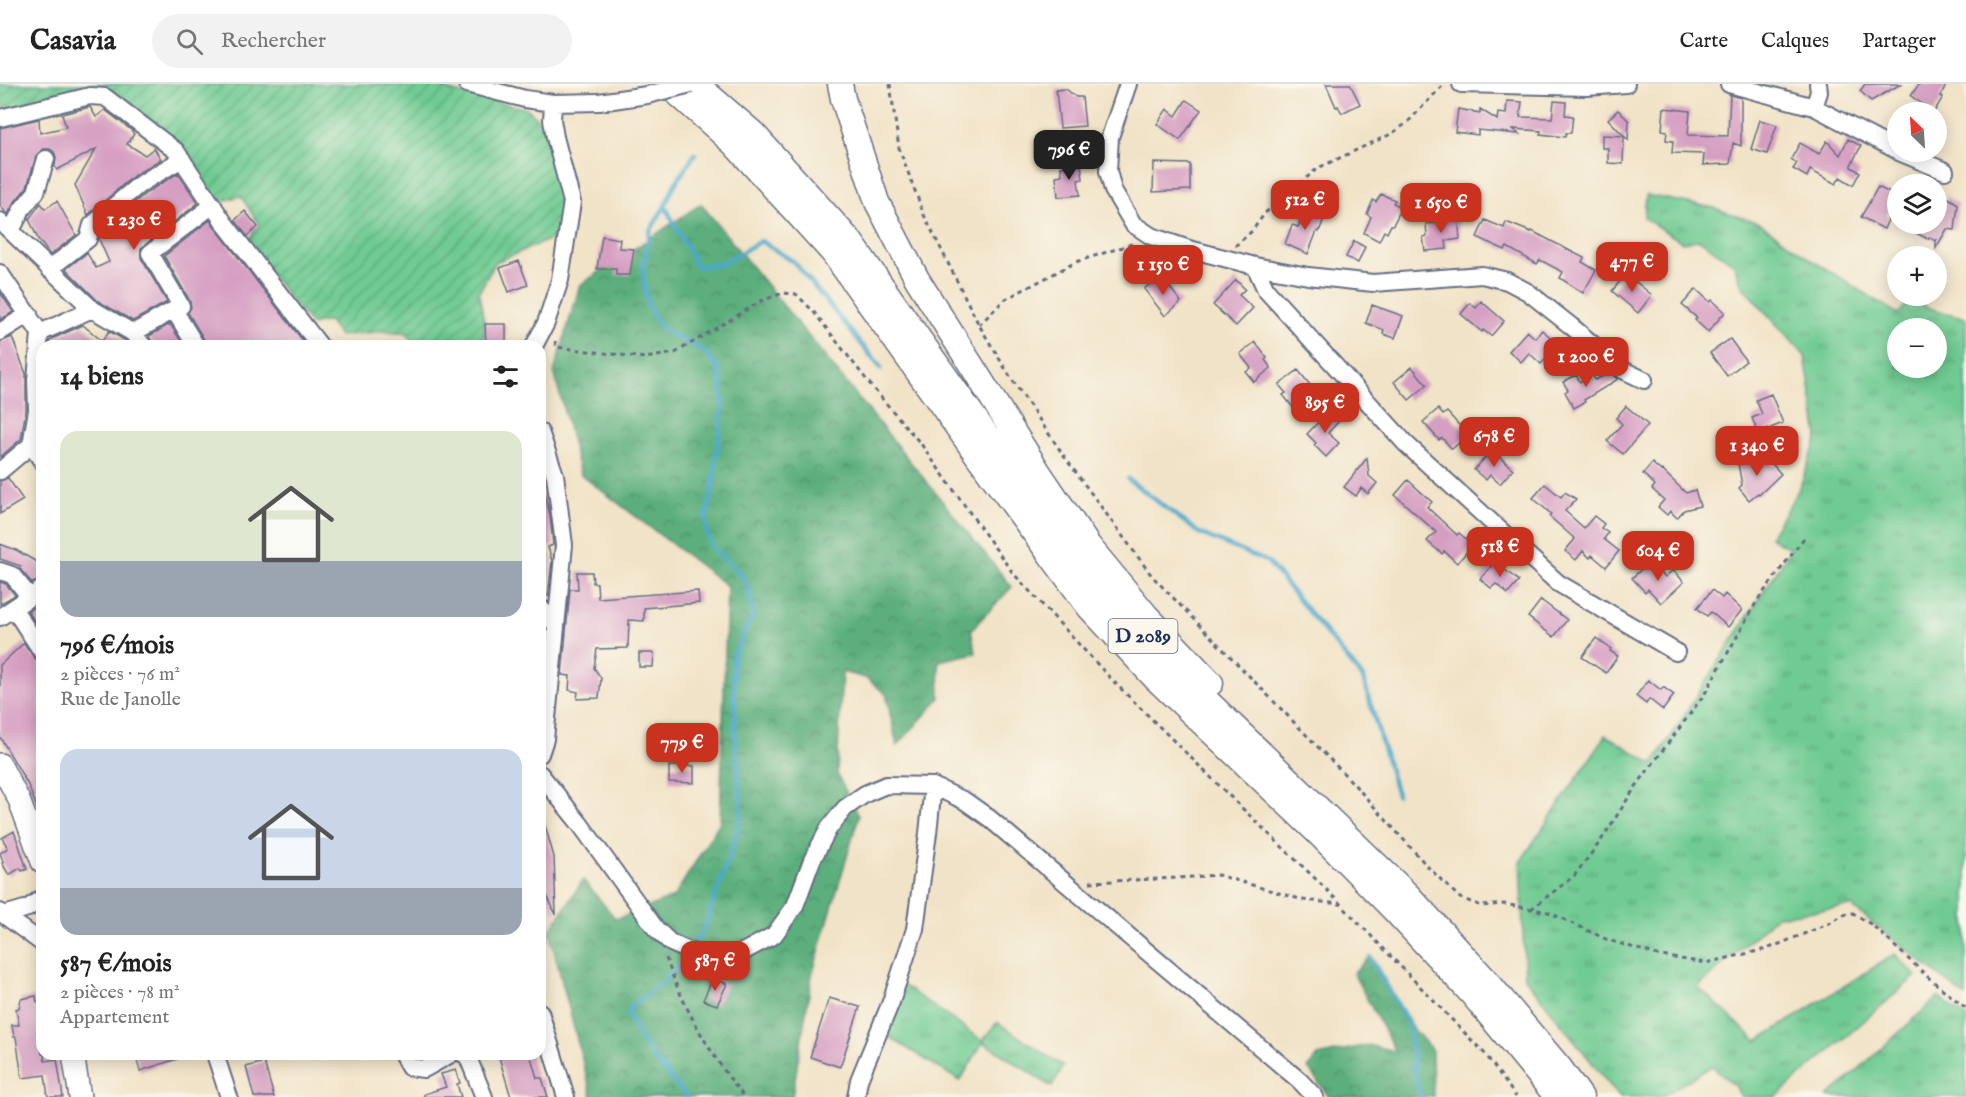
<!DOCTYPE html>
<html lang="fr">
<meta charset="utf-8">
<style>
:root{--surface:#fff;--page:#f2f2f2;--text:#222;--muted:#767676;--line:#e0e0e0;--accent:#c8321e}
body{margin:0;font-family:"IM FELL English",serif;background:var(--page);color:var(--text);height:100vh;display:flex;flex-direction:column;font-size:22px;white-space:nowrap}
*{box-sizing:border-box;margin:0}
p{font-size:20px;color:var(--muted)}
.icon{flex:none;width:33px;height:33px;fill:none;stroke:currentColor;stroke-width:2;stroke-linecap:round;stroke-linejoin:round}
.map{position:relative;flex:1;overflow:hidden}
.sheet{position:absolute;left:36px;top:256px;width:510px;height:720px;display:flex;flex-direction:column;background:var(--surface);border-radius:18px;box-shadow:0 3px 15px #0003}
.sheet>*{flex:none}
.needle{width:39px;rotate:335deg}
.controls{position:absolute;left:1887px;top:18px;display:grid;gap:12px}
.controls a{display:grid;place-items:center;width:60px;height:60px;border-radius:50%;background:var(--surface);box-shadow:0 3px 15px #0003;font-size:30px}
.price{position:absolute;translate:-50% -51px;padding:0 14px;border-radius:12px;background:var(--accent);color:#fff;font-size:20px;line-height:39px;filter:drop-shadow(0 2px 3px #0008)}
.price::after{content:'';position:absolute;left:50%;top:36px;width:18px;height:14px;margin-left:-9px;background:inherit;clip-path:polygon(0 0,100% 0,50% 100%)}
.price.current{background:#222;color:#fff}
ul{padding:0;list-style:none}
li{display:grid;align-content:center;gap:12px;height:318px;padding:0 24px}
li span{display:grid;place-items:center;height:186px;border-radius:18px;color:#555}
li>.icon{margin-inline-start:auto}
span .icon{width:108px;height:108px;fill:#fffc;stroke-width:1}
li b{font-size:26px}
h2{display:flex;justify-content:space-between;align-items:center;height:72px;padding:0 24px;font-size:26px}
header{display:flex;align-items:center;gap:36px;box-sizing:border-box;height:84px;padding:0 30px;background:var(--surface);border-bottom:2px solid var(--line)}
header strong{font-size:28px}
nav{display:flex;gap:33px;margin-inline-start:auto;font-size:21px}
.search{width:420px;height:54px;background:var(--page);display:flex;align-items:center;gap:15px;box-sizing:border-box;padding:0 21px;border-radius:33px;color:var(--muted);font-size:22px}
.map>svg:first-child{display:block}
.grass{fill:url(#grass-tufts);stroke:#467d78;stroke-width:1.5;fill-rule:evenodd}
.forest{fill:url(#forest-crowns);stroke:#3c6f6d;stroke-width:1.5}
.garden{fill:url(#garden-furrows);stroke:#467d78;stroke-width:1.5}
.lines{fill:none;stroke-linecap:round;stroke-linejoin:round}
.stream{stroke:#4ca9cb;stroke-width:4.5}
.building{fill:#d69fc2}
.minor-casing{stroke:#666e83;stroke-width:20}
.major-casing{stroke:#666e83;stroke-width:24}
.highway-casing{stroke:#666e83;stroke-width:27}
.path{stroke:#666e83;stroke-width:3;stroke-dasharray:4.5 4.5;stroke-linecap:butt}
.minor{stroke:#fff;stroke-width:16}
.major{stroke:#fff;stroke-width:21}
.highway{stroke:#fff;stroke-width:24}
.minor-bridge-casing{stroke:#666e83;stroke-width:20;stroke-linecap:butt}
.minor-bridge{stroke:#fff;stroke-width:16}
.labels{text-anchor:middle;dominant-baseline:central;stroke-width:6;stroke-linejoin:round;paint-order:stroke}
.shield{fill:#fbf7ec;stroke:#5e6b89;stroke-width:1.5}
.shield-label{font-size:20px;font-weight:bold;fill:#1b2f5e}
</style>
<header>
<strong>Casavia</strong>
<div class="search"><svg class="icon" aria-label="search" viewBox="0 0 24 24"><circle cx="10" cy="10" r="6"/><path d="M15 15l6 6"/></svg>Rechercher</div>
<nav><a>Carte</a><a>Calques</a><a>Partager</a></nav>
</header>
<div class="map">
<svg width="1966" height="1013" viewBox="0 0 1966 1013">
<defs>
<pattern id="grass-tufts" width="24" height="20" patternUnits="userSpaceOnUse" patternTransform="scale(1.5)"><rect width="24" height="20" fill="#70cb92"/><path d="M3 7l-1-3M5 7V3M7 7l1-3M15 17l-1-3M17 17v-4M19 17l1-3" fill="none" stroke="#5ba57a"/></pattern>
<pattern id="forest-crowns" width="20" height="18" patternUnits="userSpaceOnUse" patternTransform="scale(1.5)"><rect width="20" height="18" fill="#5caf7c"/><path d="M2 6a3 3 0 1 1 6 0M12 15a3 3 0 1 1 6 0" fill="none" stroke="#4b8f69"/></pattern>
<pattern id="garden-furrows" width="10" height="10" patternUnits="userSpaceOnUse" patternTransform="scale(1.5)"><rect width="10" height="10" fill="#70cb92"/><path d="M-1 1l2-2M0 10L10 0M9 11l2-2" fill="none" stroke="#5ba57a"/></pattern>
</defs>
<rect width="100%" height="100%" fill="#fbf7ec"/>
<filter id="ink" filterUnits="userSpaceOnUse"><feTurbulence type="fractalNoise" baseFrequency=".0167" numOctaves="2"/><feDisplacementMap in="SourceGraphic" scale="12" xChannelSelector="R" yChannelSelector="G"/><feConvolveMatrix kernelMatrix="1 2 1 2 8 2 1 2 1" color-interpolation-filters="sRGB"/></filter>
<filter id="wash" filterUnits="userSpaceOnUse"><feTurbulence type="fractalNoise" baseFrequency=".008" numOctaves="4" result="noise"/><feDisplacementMap in="SourceGraphic" scale="24" xChannelSelector="R" yChannelSelector="G"/><feGaussianBlur stdDeviation="1.35" result="paint"/><feColorMatrix in="noise" values="0 0 0 0 0 0 0 0 0 0 0 0 0 0 0 0 0 1.4 0 .05"/><feComposite in="paint" operator="in"/></filter>
<g filter="url(#wash)">
<rect width="100%" height="100%" fill="#f1e3c7"/>
<path class="grass" d="M1646,111l68,13 47,16 49,35 88,55 13,-14 18,8 37,10v679l-115,-91 -74,10 -79,71 59,54 138,-87 21,22 -140,121h-35l-5,-10 -24,-21 -51,31h-42l-94,-119 -5,-116 86,-127 47,29 138,-215 -21,-12 29,-48 19,-52 -13,-81 -63,-70 -9,-23 -34,-23 -17,2 -38,-24zM1898,244h38v40h-38z
M903,901l80,56 14,-19 66,44 -11,21 -69,-45 -23,39 -76,-47z
M1938,913l28,20v80h-138z"/>
<path class="forest" d="M701,120l311,383 -41,43 5,23 -37,8 1,37 -43,48 -11,-52 -20,-16 -24,-6 -5,102 22,42 -47,159 -20,122h-200l-43,-165 34,-52 33,39 58,-22 46,-75 7,-236 -147,-112 -26,-102 26,-87z
M1370,873l32,59 30,34 1,47h-104l-21,-29 10,-12 49,-11 28,6 -42,-78z"/>
<path class="garden" d="M0,0h438l12,7 78,18 17,18 16,71 -3,38 -62,26 -17,30 5,29v24l-7,1h-65l-4,-13 -24,-2 -45,5 -10,-15 -18,4 -65,-82 13,-18 -18,-29 -26,7 -111,-114 -96,20 -8,-5z"/>
<g class="lines">
<path class="stream" d="M665,122l32,61 24,-3 40,-23 33,21 87,106
M1128,395l71,54 69,29 95,116 34,117
M1370,873l38,65 8,59 5,16
M687,1013c-22,-25 -46,-51 -59,-83l3,-8 28,-21 23,-21 22,-35 30,-86 6,-23 1,-19 -5,-51 -3,-93 20,-43 -2,-16 -6,-18 -10,-12 -22,-19 -6,-16 -1,-15 6,-25 11,-89 -2,-24 -4,-13 -14,-17 -42,-21 -13,-23 -4,-23 -1,-16 7,-36 15,-25 10,-22 20,-30"/>
</g>
<g id="blocks">
<path class="building" d="M1326,0h24l10,20 -18,9 -4,-7 -2,1z
M1865,0h36l-30,17 -11,-10z
M1919,0h28l-7,12 3,1 -9,15 -23,-16z
M1066,5l10,8h6l3,29 -25,2 -4,-38z
M1730,11l11,3v48l-8,-3 -3,21 -27,1 1,-11 -32,-1 1,-12 -7,-1 1,-9 -5,-1 2,-22 26,3 -2,24 40,1z
M1186,16l15,10 -21,30 -23,-16 10,-15 9,7z
M1507,17l15,1 -2,15 32,1 2,-17 12,1 -1,13 8,1 -2,17h-5l-1,4 -25,-3 1,-3 -28,-2 6,5 -41,-4v5l-23,-3 3,-23 22,4v-4l17,11 1,-7 8,1z
M90,23l6,10 9,-7 26,20 3,4 -7,10 18,11 9,-7 7,11 -28,17 -45,39 -13,-30 21,-36 -39,21 -2,-3 1,-10 -2,-5 -4,-3h-7l-7,7 -9,31 -13,16 -6,11 -3,-2 -5,-7v-77l39,-9 1,14 26,-6 -4,-13z
M1618,26l11,11 -1,19 -20,-21z
M1760,36l17,5 -10,29 -16,-5z
M1602,51l22,1 -1,28 -15,-1v-15h-6z
M1848,55l13,7 -10,19v2l9,5 -7,13 -13,-8 -4,7 -26,-14 -3,7 -14,-8 4,-6 -6,-4 9,-16 19,11 8,-13 13,14z
M1154,79l36,1v26l-37,2z
M1081,81l2,14 -5,1 2,15 -22,2 -2,-21 6,-1 -1,-8z
M178,89l20,30 -57,45v10l26,44 -34,19 -35,-20 -32,-32 21,-16 9,15 13,-6 -10,-23 2,-8 45,-38z
M1878,103l20,10 -2,4 1,3 -6,3 2,4 -6,2 1,7 -4,9 -23,-12z
M1381,110l14,6 -2,3 9,4 -9,18h-2l-4,8 -3,-2 -5,10 -15,-8 7,-16 -4,-3 6,-14 3,2z
M1947,113l11,7 -3,26 -8,-1 -11,19v-9l-1,2 -6,-4 -1,2 -14,-7 5,-8h18z
M57,117l19,34 -26,20 -12,-16 -9,-20 12,-16 4,6z
M1306,124l19,8 -6,16 -2,-1 -9,23 -23,-10 7,-19 6,2z
M245,127l13,16 -11,9 -12,-16z
M1458,133l2,22 -14,2 1,8 -22,2 -2,-14 4,-1 -1,-12 9,-1v-4z
M210,136l7,10 90,116h-101l-1,-5 -17,-28 3,-6 -1,-6 -26,-45z
M1485,136l19,8 2,-6 25,10 1,-1 52,27 -2,4 14,8 -13,23 -23,-15 3,-6 -23,-12 -3,4 -30,-17 -2,3 -28,-13z
M602,152l18,3 -1,9 15,1 -4,26h-14v-6h-19z
M1354,157l11,6 -7,16 -12,-6z
M519,177l9,24 -19,7 -9,-24z
M1626,190l26,21 -14,18 -26,-22z
M1161,192l20,26 -16,14 -21,-27z
M1236,196l9,9 -6,6 14,13 -17,18 -23,-21z
M1696,205l14,13 2,-2 13,12 -17,20 -13,-12 2,-2 -15,-13z
M0,208l13,20 -13,8z
M1481,217l23,20 -13,15 -8,-6 -1,2 -21,-18 9,-11 6,5z
M1372,221l31,11 -8,22 -12,-4 1,-4 -18,-7z
M170,240l14,22h-30l-5,-10z
M485,240h21v21l-20,1z
M83,241l19,16 7,-10 17,10 4,5h-81l1,-5 4,-3z
M1542,246l13,11 -7,12 2,1 -9,10 -12,-11 -8,9 -12,-11 18,-20 8,7z
M12,253l14,37v35l-5,30 -21,18v-115z
M1730,255l16,22 -19,15 -17,-23z
M1255,258l12,16 -2,2 6,8 -17,14 -8,-10 5,-4 -11,-14z
M1412,283l15,18 -18,15 -15,-18z
M1298,286l12,15 -2,1 6,7 -19,17 -12,-15 3,-2 -7,-8z
M1610,289l8,6 -34,21 1,2 -11,6 -9,-16 3,-2 -5,-8 13,-7 4,7 12,-8 3,6z
M1771,310l12,29 -25,10 -6,-15 10,-4 -6,-14z
M1626,322l22,19 -25,29 -16,-13 15,-17 -6,-6z
M1438,325l5,6 4,-3 21,23 -16,14 -10,-11 -3,2 -16,-18z
M1329,327l10,10 -11,12 11,10 -13,14 -12,-12 2,-2 -9,-9z
M1492,366l21,19 -13,15 -10,-9 -4,5 -12,-10z
M1367,374l2,18 8,7 -9,11 -7,-6 -5,8 -12,-9z
M1767,374l14,16 -22,21 -1,-2 -9,7 -10,-12 3,-3 -4,-21 15,-2 4,4z
M1652,379l9,8 1,-1 24,23 9,-3 5,16 -16,4 -7,8 -7,-7 -3,4 -9,-8 6,-7 -12,-11 3,-4 -12,-11z
M8,394l15,22 -23,14v-33z
M1408,396l24,22 -5,5 30,28 2,-2 14,12 -16,18 -13,-12 -2,3 -15,-13 9,-9 -41,-37z
M1545,400l16,13 4,-5 11,7 -11,12 19,17 10,-12 10,8 -3,4 7,5 -4,6 15,12 -13,16 -14,-12 -2,3 -7,-7 -7,9 -11,-9 10,-12 -26,-23 2,-2 -18,-16z
M540,411h5l5,20 3,30 -5,2 4,14 -4,35 -5,1h-3z
M0,460l16,6 26,15v14l-10,4 -13,-15 2,-2 -21,-7z
M1650,477l15,16 8,-7 11,12 -23,21 -13,-14 -3,3 -13,-14z
M1495,478l24,19 -11,13 -12,-10 -5,4 -11,-9z
M577,488h15l1,11h4l1,15 100,-7 1,12 -55,5v13l-15,-1 -1,28 -31,1 -3,19 7,10 -2,20 -22,1 1,-7 -9,-2 1,-14 -8,-1 8,-86h8z
M0,498l6,2 9,11 -15,9z
M1712,506l10,8 3,-4 17,16 -14,17 -17,-15 -4,4 -10,-8z
M1541,516l26,20 -13,17 -26,-20z
M42,518v31l-14,-22z
M1596,554l15,11 -1,2 8,5 -12,17 -24,-16z
M24,559l10,15 8,4 -1,156 -13,-33 -28,-48v-72z
M639,569h15l-1,14h-14z
M1648,596l13,10 2,-3 11,8 -11,15 -14,-11 -3,5 -10,-8z
M669,682h25v17l-25,-1z
M540,734h3l11,39 2,58 -16,-35z
M14,747l13,38 -5,2 -2,-3 -11,7 -7,-12 1,-1 -3,-9 8,-5 -6,-10z
M713,894l14,6 -10,21 -14,-5z
M36,912l1,6 4,-1 1,8v14l-2,1 2,30h2l1,7 12,-2 6,38h-15l-3,-22 -23,3 -6,-41h-2l-2,-12h7l-3,-16 3,-1 2,-9z
M829,914l31,9 -20,60 -30,-10z
M135,970h47l1,3 -43,14z
M498,970h32l7,24h5l6,19h-37z
M264,978l10,35h-20l-8,-30z
M456,986l4,13 -3,1 4,13h-37v-3l22,-7 -5,-13z"/>
</g>
</g>
<g filter="url(#ink)">
<use href="#blocks" fill-opacity="0" stroke="#666e83" stroke-width="1.5"/>
<g class="lines">
<defs>
<path id="minor" d="M467,0l58,15 28,4 46,-1
M1128,0l-18,53 -2,34 5,19 20,34 18,12 38,13 66,17 11,24 140,154 152,139 118,69
M1461,0l126,3 39,-3
M1729,0l85,23 84,44
M1814,23l5,-15 -1,-8
M0,34l90,-22 15,1 71,54 49,73 95,122
M1899,68l46,19
M0,137l92,88 41,24 10,13
M11,147l11,-22 14,-17 10,-33
M1255,182l53,10 65,7 109,-8 25,6 21,11 43,34 52,44 21,10
M49,185l39,-30 4,-14 22,-19 26,-22 42,-25
M0,189l40,60 52,-24
M174,226l22,36
M0,248l29,-18
M40,249l-4,47 1,30 -6,35 11,16
M133,249l48,-27 -31,-53 63,-48
M534,262l12,-23 14,-43 12,-78 -17,-65 -3,-17 1,-17
M540,348l15,43 9,70 -19,194 -5,15
M0,387l31,-26
M0,487l12,4 18,22
M540,523l15,17
M14,525l28,43
M0,533l42,-28
M540,690l40,50 76,105 15,14 25,11 23,4 20,-4 35,-19 21,-29 17,-46 17,-32 16,-20 20,-14 21,-9 47,1 32,15 24,17 311,263 15,16
M0,828l42,31
M4,831l24,-7 14,-10
M540,928l26,85
M215,970l14,43
M402,970l7,13 15,2 27,-15
M463,970l4,1 17,42
M856,1013l3,-17 32,-78 24,-73 13,-96 5,-47"/>
<path id="major" d="M0,680l19,36 23,62
M73,970l7,43"/>
<path id="highway" d="M667,0l67,60 99,109 157,220 99,134 67,72 162,154 76,77 77,83 86,104
M696,0l57,49 98,109 149,212 105,142 66,70 238,230 77,84 74,88 21,29
M840,0l3,15 34,103 40,77 121,192 50,74 58,70 65,68"/>
</defs>
<use href="#minor" class="minor-casing"/>
<use href="#major" class="major-casing"/>
<use href="#highway" class="highway-casing"/>
<path class="path" d="M890,0l9,64 25,67 55,110 32,53 55,81 86,117 200,206 77,86 31,30 22,8 22,-2 44,8 60,28 53,16 45,7 61,-14 61,-25 15,-9 10,-2 19,12 57,53 37,30
M1235,162l17,-15 13,-18 53,-45 73,-34 16,-11 37,-39
M979,241l25,-25 72,-38 59,-19
M555,257l1,6 89,11 30,-5 86,-52 22,-8 13,1 17,17 60,77 48,56 91,128 100,108 134,132 79,76 161,167 30,42
M1090,798l89,-4 39,-3 85,25 37,4
M1531,825l43,-33 26,-34 34,-53 70,-94 53,-94 47,-63
M666,874c17,49 45,98 78,139"/>
<use href="#minor" class="minor"/>
<use href="#major" class="major"/>
<use href="#highway" class="highway"/>
<defs>
<path id="minor-bridge" d="M599,18l48,-7 44,-11"/>
</defs>
<use href="#minor-bridge" class="minor-bridge-casing"/>
<use href="#minor-bridge" class="minor-bridge"/>
</g>
</g>
<g class="labels">
<rect class="shield" x="1108.5" y="535" width="69" height="34" rx="4.5"/>
<g class="shield-label">
<text x="1143" y="552">D 2089</text>
</g>
</g>
</svg>
<div class="controls">
<a><svg class="needle" viewBox="-14 -14 28 28"><path d="M0-13l5 13h-10z" fill="#e53935"/><path d="M0 13l5-13h-10z" fill="#767676"/></svg></a>
<a><svg class="icon" aria-label="layers" viewBox="0 0 24 24"><path d="M12 4l9 5-9 5-9-5zM3 14l9 5 9-5"/></svg></a>
<a>+</a>
<a>−</a>
</div>
<b class="price current" style="left:1069px;top:97px">796 €</b>
<b class="price" style="left:1305px;top:147px">512 €</b>
<b class="price" style="left:1441px;top:150px">1 650 €</b>
<b class="price" style="left:134px;top:167px">1 230 €</b>
<b class="price" style="left:1632px;top:209px">477 €</b>
<b class="price" style="left:1163px;top:212px">1 150 €</b>
<b class="price" style="left:1586px;top:304px">1 200 €</b>
<b class="price" style="left:1325px;top:350px">895 €</b>
<b class="price" style="left:1494px;top:384px">678 €</b>
<b class="price" style="left:1757px;top:393px">1 340 €</b>
<b class="price" style="left:1500px;top:494px">518 €</b>
<b class="price" style="left:1658px;top:498px">604 €</b>
<b class="price" style="left:682px;top:690px">779 €</b>
<b class="price" style="left:715px;top:908px">587 €</b>
<section class="sheet">
<h2>14 biens<svg class="icon" aria-label="filters" viewBox="0 0 24 24"><path d="M4 7h16M4 17h16"/><circle cx="9" cy="7" r="2"/><circle cx="15" cy="17" r="2"/></svg></h2>
<ul>
<li><span style="background:linear-gradient(#dfe7d0 70%,#9aa5b1 0)"><svg class="icon" aria-label="home" viewBox="0 0 24 24"><path d="M3 11l9-7 9 7M6 9v11h12V9"/></svg></span><div><b>796 €/mois</b><p>2 pièces · 76 m²</p><p>Rue de Janolle</p></div></li>
<li><span style="background:linear-gradient(#c9d6e8 75%,#9aa5b1 0)"><svg class="icon" aria-label="home" viewBox="0 0 24 24"><path d="M3 11l9-7 9 7M6 9v11h12V9"/></svg></span><div><b>587 €/mois</b><p>2 pièces · 78 m²</p><p>Appartement</p></div></li>
</ul>
</section>
</div>
